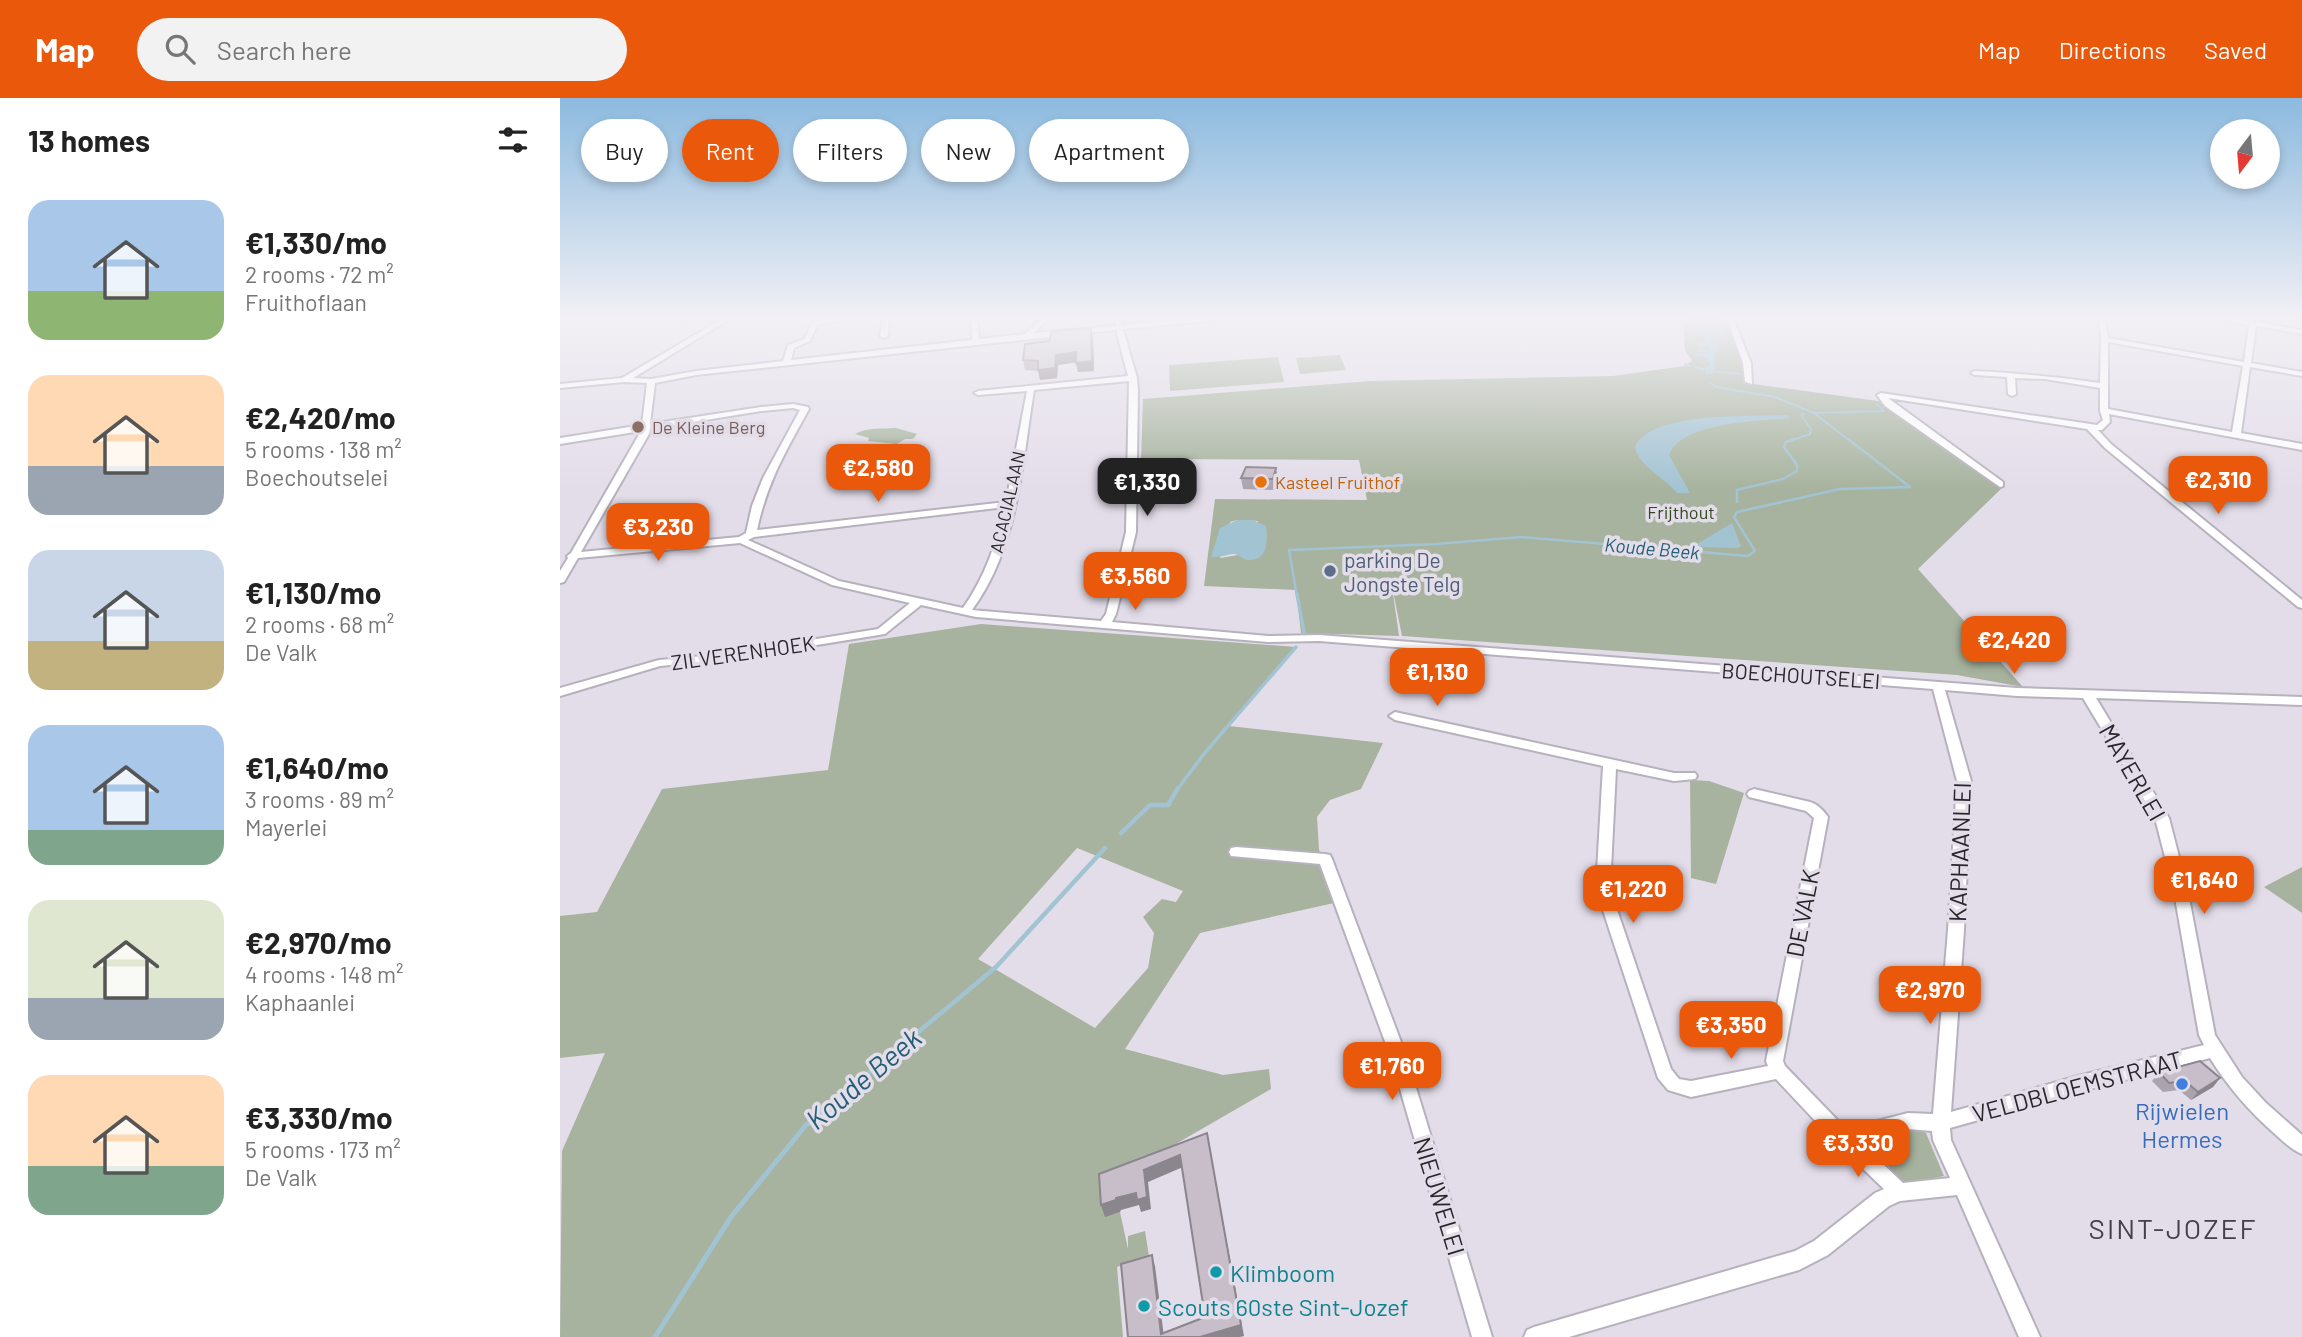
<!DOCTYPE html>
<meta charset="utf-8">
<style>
:root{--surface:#fff;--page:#f2f2f2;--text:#222;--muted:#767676;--accent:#ea580c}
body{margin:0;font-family:Barlow,sans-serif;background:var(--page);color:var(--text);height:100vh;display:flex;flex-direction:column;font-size:26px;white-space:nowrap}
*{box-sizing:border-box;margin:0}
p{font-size:23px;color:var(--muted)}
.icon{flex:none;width:38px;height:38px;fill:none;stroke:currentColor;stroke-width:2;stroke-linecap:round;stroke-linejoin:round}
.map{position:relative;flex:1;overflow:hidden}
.sheet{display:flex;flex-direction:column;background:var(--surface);width:560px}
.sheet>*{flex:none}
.top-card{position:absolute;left:21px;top:21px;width:665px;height:63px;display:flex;gap:14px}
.needle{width:46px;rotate:196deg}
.tools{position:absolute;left:1650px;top:21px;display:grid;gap:14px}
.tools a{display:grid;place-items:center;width:70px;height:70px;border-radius:50%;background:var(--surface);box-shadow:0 4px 10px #0003;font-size:35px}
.price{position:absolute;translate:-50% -60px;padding:0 16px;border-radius:14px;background:var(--accent);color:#fff;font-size:23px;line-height:46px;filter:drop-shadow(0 2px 4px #0008)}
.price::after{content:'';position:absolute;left:50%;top:42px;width:21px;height:16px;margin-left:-10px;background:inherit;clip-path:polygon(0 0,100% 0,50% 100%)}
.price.active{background:#222;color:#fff}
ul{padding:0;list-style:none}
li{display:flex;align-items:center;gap:21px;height:175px;padding:0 28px}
li span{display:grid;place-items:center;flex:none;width:196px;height:140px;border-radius:21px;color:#555}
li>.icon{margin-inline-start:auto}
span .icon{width:84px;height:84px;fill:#fffc;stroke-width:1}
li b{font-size:30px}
h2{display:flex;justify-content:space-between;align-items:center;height:84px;padding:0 28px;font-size:30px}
.chip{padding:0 24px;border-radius:32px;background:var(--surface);box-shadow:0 4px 10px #0003;font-size:24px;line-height:63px}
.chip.active{background:var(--accent);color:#fff}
header{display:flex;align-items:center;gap:42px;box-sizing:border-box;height:98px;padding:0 35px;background:var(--accent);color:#fff}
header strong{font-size:33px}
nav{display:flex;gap:38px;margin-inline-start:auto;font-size:24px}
.search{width:490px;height:63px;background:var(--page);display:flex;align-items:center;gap:18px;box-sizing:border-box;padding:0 24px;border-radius:38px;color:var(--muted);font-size:26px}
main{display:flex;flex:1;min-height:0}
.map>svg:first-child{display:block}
.green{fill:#a7b39e;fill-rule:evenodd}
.water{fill:#a2c3d2}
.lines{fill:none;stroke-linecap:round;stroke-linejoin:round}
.stream-far4{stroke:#a2c3d2;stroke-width:2}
.stream-far3{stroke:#a2c3d2;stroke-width:2.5}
.stream-far2{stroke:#a2c3d2;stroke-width:3.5}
.stream-far1{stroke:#a2c3d2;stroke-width:4.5}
.stream{stroke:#a2c3d2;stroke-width:5}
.minor-casing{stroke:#b6b1bd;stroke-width:4}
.minor{fill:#fff;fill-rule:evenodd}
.wall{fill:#aba3ad}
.shaded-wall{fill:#8b858d}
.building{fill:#c7bec9;stroke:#8b858d;stroke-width:2}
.education-dot{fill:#8d6e63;stroke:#e3dde9;stroke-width:2.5}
.food-dot{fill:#e8710a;stroke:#e3dde9;stroke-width:2.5}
.service-dot{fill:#5c6f8a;stroke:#e3dde9;stroke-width:2.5}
.shop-dot{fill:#3f7fe0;stroke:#e3dde9;stroke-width:2.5}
.culture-dot{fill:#0f9aa8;stroke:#e3dde9;stroke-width:2.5}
.labels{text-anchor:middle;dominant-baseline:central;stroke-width:7;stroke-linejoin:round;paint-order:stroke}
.far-education-label{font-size:18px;fill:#785e54;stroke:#e3dde9;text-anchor:start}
.far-food-label{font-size:18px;fill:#c56008;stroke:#e3dde9;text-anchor:start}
.far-street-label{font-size:18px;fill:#28262a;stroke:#e3dde9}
.far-park-label{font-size:18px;fill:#33481e;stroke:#e3dde9}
.far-water-label{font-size:19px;font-style:italic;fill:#215d74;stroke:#e3dde9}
.service-label{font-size:21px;fill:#4e5e75;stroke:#e3dde9;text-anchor:start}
.street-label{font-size:21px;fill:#28262a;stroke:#e3dde9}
.near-street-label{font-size:24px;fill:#28262a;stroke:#e3dde9}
.near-shop-label{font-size:24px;fill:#366cbe;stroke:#e3dde9}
.near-culture-label{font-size:24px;fill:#0d838f;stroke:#e3dde9;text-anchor:start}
.near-water-label{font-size:28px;font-style:italic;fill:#215d74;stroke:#e3dde9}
.near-quarter-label{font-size:28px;letter-spacing:2px;fill:#44404a;stroke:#e3dde9}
</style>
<header>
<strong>Map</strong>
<div class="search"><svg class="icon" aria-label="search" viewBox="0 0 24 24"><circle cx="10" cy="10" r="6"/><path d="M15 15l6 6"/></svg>Search here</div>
<nav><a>Map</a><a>Directions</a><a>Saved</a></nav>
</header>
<main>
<section class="sheet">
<h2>13 homes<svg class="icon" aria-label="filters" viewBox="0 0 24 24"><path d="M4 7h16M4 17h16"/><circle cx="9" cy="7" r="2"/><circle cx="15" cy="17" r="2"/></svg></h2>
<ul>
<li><span style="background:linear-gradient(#a9c7e8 65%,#8fb573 0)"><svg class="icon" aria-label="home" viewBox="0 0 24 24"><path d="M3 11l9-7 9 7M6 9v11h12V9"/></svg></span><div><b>€1,330/mo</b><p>2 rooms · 72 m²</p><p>Fruithoflaan</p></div></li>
<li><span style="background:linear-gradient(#ffd9b3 65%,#9aa5b1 0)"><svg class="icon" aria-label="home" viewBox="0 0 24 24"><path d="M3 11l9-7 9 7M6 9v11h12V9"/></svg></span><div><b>€2,420/mo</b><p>5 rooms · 138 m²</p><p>Boechoutselei</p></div></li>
<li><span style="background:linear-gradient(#c9d6e8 65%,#c2b280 0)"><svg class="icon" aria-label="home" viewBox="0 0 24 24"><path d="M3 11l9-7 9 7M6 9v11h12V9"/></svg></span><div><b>€1,130/mo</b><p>2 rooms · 68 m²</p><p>De Valk</p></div></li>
<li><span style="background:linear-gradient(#a9c7e8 75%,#7fa58c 0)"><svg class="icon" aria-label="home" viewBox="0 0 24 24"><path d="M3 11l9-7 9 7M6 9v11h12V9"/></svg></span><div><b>€1,640/mo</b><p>3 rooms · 89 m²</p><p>Mayerlei</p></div></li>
<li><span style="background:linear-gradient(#dfe7d0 70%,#9aa5b1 0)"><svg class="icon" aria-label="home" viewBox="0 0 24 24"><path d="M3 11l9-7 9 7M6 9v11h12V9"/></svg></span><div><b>€2,970/mo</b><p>4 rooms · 148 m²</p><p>Kaphaanlei</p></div></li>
<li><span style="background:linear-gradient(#ffd9b3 65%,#7fa58c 0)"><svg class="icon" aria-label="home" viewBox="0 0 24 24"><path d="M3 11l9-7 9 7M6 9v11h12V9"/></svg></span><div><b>€3,330/mo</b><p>5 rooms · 173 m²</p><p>De Valk</p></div></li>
</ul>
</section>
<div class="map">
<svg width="1742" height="1239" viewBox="0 0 1742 1239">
<rect width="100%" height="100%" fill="#e3dde9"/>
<path class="green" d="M1123,218h42l20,50 1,17 132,18 124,87 -84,81 105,118 -66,-12 -555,-39 -10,-50 7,50 -98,-3 -5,-43 -92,-4 11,-87 152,1 -8,-40 -218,-1 2,-60 227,-18 243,-5 71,-10 8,-5 -7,-11zM677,422l21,1 -20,34 -18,3 10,-36z
M780,257l6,15 -46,4 -4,-16z
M718,259l6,25 -114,9 -1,-26z
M336,330l21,6 -4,5h-8l-8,5 -29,-3 1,-3 -14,-4c13,-7 27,-5 41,-6z
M421,526l315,23 -67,79 154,17 -22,46 -31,11 -13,17 2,33 24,51 -143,32 -75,116 98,26 46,-6 2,20 -168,97 2,30 15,-4 8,37v-13l17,-5 4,25 -32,11 6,70h-563l2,-186 43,-98 -45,5v-142l37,-4 65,-123 166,-19 21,-126zM517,750l106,43 -7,11 -14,-3 -19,18 11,16 -6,35 -53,60 -117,-69z
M1130,682l19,1 35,12 -28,91 -25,-6z
M1742,769v46l-38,-26z
M1352,1030l14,5 18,43 -37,8 -12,-9 -25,-35 3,-4z"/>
<path class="water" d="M1160,221h5v16h-15l2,8h6l1,6h-3l-2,24 -8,2 -1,-8 4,-1 -1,-8 -12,-1 -2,-3 11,-1 -12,-3h17v-3h-11l-2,-5h9l-2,-7h-8l-1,-8 25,1z
M1227,317l3,3c-32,4 -107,3 -121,37l21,38h-13c-13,-16 -36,-25 -42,-45 12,-37 118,-31 152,-33z
M677,422h16l13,6c2,14 2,35 -18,34 -7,-1 -8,-6 -15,-6 -8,1 -14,4 -22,3l9,-29z
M1172,425l9,23 -3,2 -46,-1z"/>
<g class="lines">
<path class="stream-far4" d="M1125,266l5,2
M1134,269l15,3
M1150,273l29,3
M1149,284l7,5 59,10 39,16 70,-2 -7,-7
M1254,315l36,28
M1230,343l20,-7 1,-5 -10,-14 3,-1"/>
<path class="stream-far3" d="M1177,404v-12l46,-11 14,-8v-6l-13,-18 2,-5 9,-3
M737,498l-8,-46 148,-6 84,-7 227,19 7,-5 -21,-34 3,-5 103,-23 70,-2 -62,-48"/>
<path class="stream-far2" d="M737,496l7,38
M617,692l26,-35 93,-108"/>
<path class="stream-far1" d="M561,735l29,-28h18l10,-17
M357,935l79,-66 109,-119"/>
<path class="stream" d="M95,1239l76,-120 75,-92 113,-94"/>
<defs>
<path id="minor" d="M105,218h70l-102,62 18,1 45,-8 87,-10 5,-16 17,-6 7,-17 35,-6h17l-47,9 -7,16 -16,7 -3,12 181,-20 -1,-24h6l2,23 46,-5 20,-18h7l-18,17 82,-7v-10h6v9l97,-9h25l-3,2 -118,11 14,49 1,12 -2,142 -20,82 -4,8 156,14 51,-1 698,53 285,9v8l-206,-7 73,120 19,74 27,143 27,42 24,26 36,32v19c-10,-4 -18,-12 -27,-20 -25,-22 -47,-47 -65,-76l-132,34 -128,36 1,12 89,197h-21l-62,-142 -57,6 -11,5 -61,49 -29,15 -230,67h-45l3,-7 7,-3 261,-76 19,-10 61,-48 9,-4 -47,-45 -61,-65 -85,18 -23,-7 -10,-12 -62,-189 7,-123 -208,-46 -6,-4 6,-4 279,61h21l2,3 -2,3 -21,2 -58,-12 -6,120 61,180 8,10 12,2 77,-15 -2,-5 48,-243 -8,-7 -57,-14 -2,-3 2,-3 5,-2 56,13c7,2 14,9 18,15l-45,244 2,5 61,63 62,-16 25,1 15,-184 9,-149 -24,-92 -614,-48 -51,1 -292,-25 -55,-12 -36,29 -161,26 -64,6 -100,30v-8l99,-28 65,-6 154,-25 32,-26 -78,-18 -92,-42 -162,15 -14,24 -4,1v-12l8,-13 -1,-2 4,-3 70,-122 -81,13v-6l82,-13 5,-42 -23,-1 -64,6v-4l62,-6 100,-59 -44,2zM556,232l12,46 -150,15 -4,2 4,2 49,-4 -21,111 -249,28c10,-48 29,-79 52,-121l-1,-2 -15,-3 -32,3 -111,17 5,-41 41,-8zM569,283l-3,151 -20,82 -5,7 -129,-11c46,-62 50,-146 62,-220zM233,310l7,2 -37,68 -11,28 -6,27 -7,4 -158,15 68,-118 1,-5 111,-18zM445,409c-9,37 -20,70 -42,101l-124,-27 -91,-41 6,-3zM1385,592l72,6 66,2 72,120 19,74 25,143 5,10 -126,31 -127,36 13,-182 7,-149zM1348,1031l24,2 1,9 17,38 -47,5 -43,-41z
M323,218l6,1 -1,19 -4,2 -4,-2z
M1166,218h6l19,47 1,21 -7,-2 -2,-19z
M1538,218h6l4,22 136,24 5,-37 -36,-7 -3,3 -23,-5h36l79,14v4l-46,-8 -5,37 51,9v4l-52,-9 -9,66 61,11v6l-193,-36 1,8 -8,8h-4l13,14 191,156v8l-4,-1 -193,-159 -18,-19 -199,-31 115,84v4l-3,1 -115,-81 -8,-11 4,-2 216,32 6,-5 -3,-9v-23l-55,-9 -30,-1 1,16 -4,2 -4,-2 -1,-17 -32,-2 -4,-2 4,-2c42,2 83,6 125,12l1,-50zM1548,244l135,24 -11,66 -124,-23z
M676,749l89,7 5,1 2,4 75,199 85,279h-20l-81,-279 -71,-194 -89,-8 -2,-4 2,-4z"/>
</defs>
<use href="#minor" class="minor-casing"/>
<use href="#minor" class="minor"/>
</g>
<path class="wall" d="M531,230l2,10 1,33 -16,1 -2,-10 -18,3 -1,13 -17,2 -2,-9 -13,-1 -2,-10 26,-19z
M681,380l37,1 -4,11 -31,-1z
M1599,974l61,6 -7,9 -22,13 -12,-10 -16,2 -11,-11z"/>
<path class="shaded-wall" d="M531,230l2,10 1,33 -16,1 -2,-9z
M516,254l2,10 -20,3 -1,13 -17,2 -2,-10 18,-15z
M716,370l2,11 -4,11 -1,-11z
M1660,980l-7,9 -22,13 7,-8z
M647,1035l37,203 -4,1h-40l41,-12z
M620,1057l3,12 -35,15 3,27 -10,3 -2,-7 -18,5 -1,2 -15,5 -4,-12 15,-7 28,-28z
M592,1157l3,11 9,71 -3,-3z"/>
<path class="building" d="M531,230l1,33 -16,2v-11l-20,3 -1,13 -17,2v-9l-15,-1 2,-16 24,-3 3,-10z
M686,369l30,1 -3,11 -32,-1z
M1640,963l20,17 -22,14 -13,-11 -16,2 -10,-11z
M647,1035l34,192 -41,12h-72l-7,-73 31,-9 9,79 44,-17 -25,-162 -36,15 3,27 -10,3 -1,-7 -20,5v2l-15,5 -2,-31z"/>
<linearGradient id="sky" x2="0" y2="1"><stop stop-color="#8cbadf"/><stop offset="0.56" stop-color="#f2f0f5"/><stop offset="1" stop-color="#f2f0f5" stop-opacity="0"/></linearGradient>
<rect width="1742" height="392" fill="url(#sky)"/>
<circle class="education-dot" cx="78" cy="329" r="7"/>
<circle class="food-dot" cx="701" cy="384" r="7"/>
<circle class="service-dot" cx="770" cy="473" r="7"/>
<circle class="shop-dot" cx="1622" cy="986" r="7"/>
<g class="culture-dot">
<circle cx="656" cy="1174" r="7"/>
<circle cx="584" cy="1208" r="7"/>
</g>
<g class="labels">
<g class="far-education-label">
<text x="92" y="329">De Kleine Berg</text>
</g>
<g class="far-food-label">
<text x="715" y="384">Kasteel Fruithof</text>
</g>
<g class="far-street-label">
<text transform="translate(447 404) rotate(-77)">ACACIALAAN</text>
</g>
<g class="far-park-label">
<text x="1121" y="414">Frijthout</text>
</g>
<g class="far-water-label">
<text transform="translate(1092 450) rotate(5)">Koude Beek</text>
</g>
<g class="service-label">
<text x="784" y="461">parking De<tspan x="784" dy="24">Jongste Telg</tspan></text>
</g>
<g class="street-label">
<text transform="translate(183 554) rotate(-8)">ZILVERENHOEK</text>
<text transform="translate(1241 577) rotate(4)">BOECHOUTSELEI</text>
</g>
<g class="near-street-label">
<text transform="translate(1573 674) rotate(60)">MAYERLEI</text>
<text transform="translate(1399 754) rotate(-88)">KAPHAANLEI</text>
<text transform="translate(1242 815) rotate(-79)">DE VALK</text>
<text transform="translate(1517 988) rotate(-15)">VELDBLOEMSTRAAT</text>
<text transform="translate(880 1098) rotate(73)">NIEUWELEI</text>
</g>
<g class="near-shop-label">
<text x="1622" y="1012">Rijwielen<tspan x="1622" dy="28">Hermes</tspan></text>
</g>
<g class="near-culture-label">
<text x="670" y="1174">Klimboom</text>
<text x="598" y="1208">Scouts 60ste Sint-Jozef</text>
</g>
<g class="near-water-label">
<text transform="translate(303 980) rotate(-40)">Koude Beek</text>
</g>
<g class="near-quarter-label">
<text x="1613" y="1130">SINT-JOZEF</text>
</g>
</g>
</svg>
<div class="tools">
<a><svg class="needle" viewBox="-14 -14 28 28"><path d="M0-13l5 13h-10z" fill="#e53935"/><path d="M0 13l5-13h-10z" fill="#767676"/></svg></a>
</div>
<b class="price" style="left:318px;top:406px">€2,580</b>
<b class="price" style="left:1658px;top:418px">€2,310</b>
<b class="price active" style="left:587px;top:420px">€1,330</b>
<b class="price" style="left:98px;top:465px">€3,230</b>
<b class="price" style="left:575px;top:514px">€3,560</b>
<b class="price" style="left:1454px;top:578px">€2,420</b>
<b class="price" style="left:877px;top:610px">€1,130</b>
<b class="price" style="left:1644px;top:818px">€1,640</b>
<b class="price" style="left:1073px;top:827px">€1,220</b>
<b class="price" style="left:1370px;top:928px">€2,970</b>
<b class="price" style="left:1171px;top:963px">€3,350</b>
<b class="price" style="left:832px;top:1004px">€1,760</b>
<b class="price" style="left:1298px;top:1081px">€3,330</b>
<div class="top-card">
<a class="chip">Buy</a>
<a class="chip active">Rent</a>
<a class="chip">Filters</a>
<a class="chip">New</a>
<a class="chip">Apartment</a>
</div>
</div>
</main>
